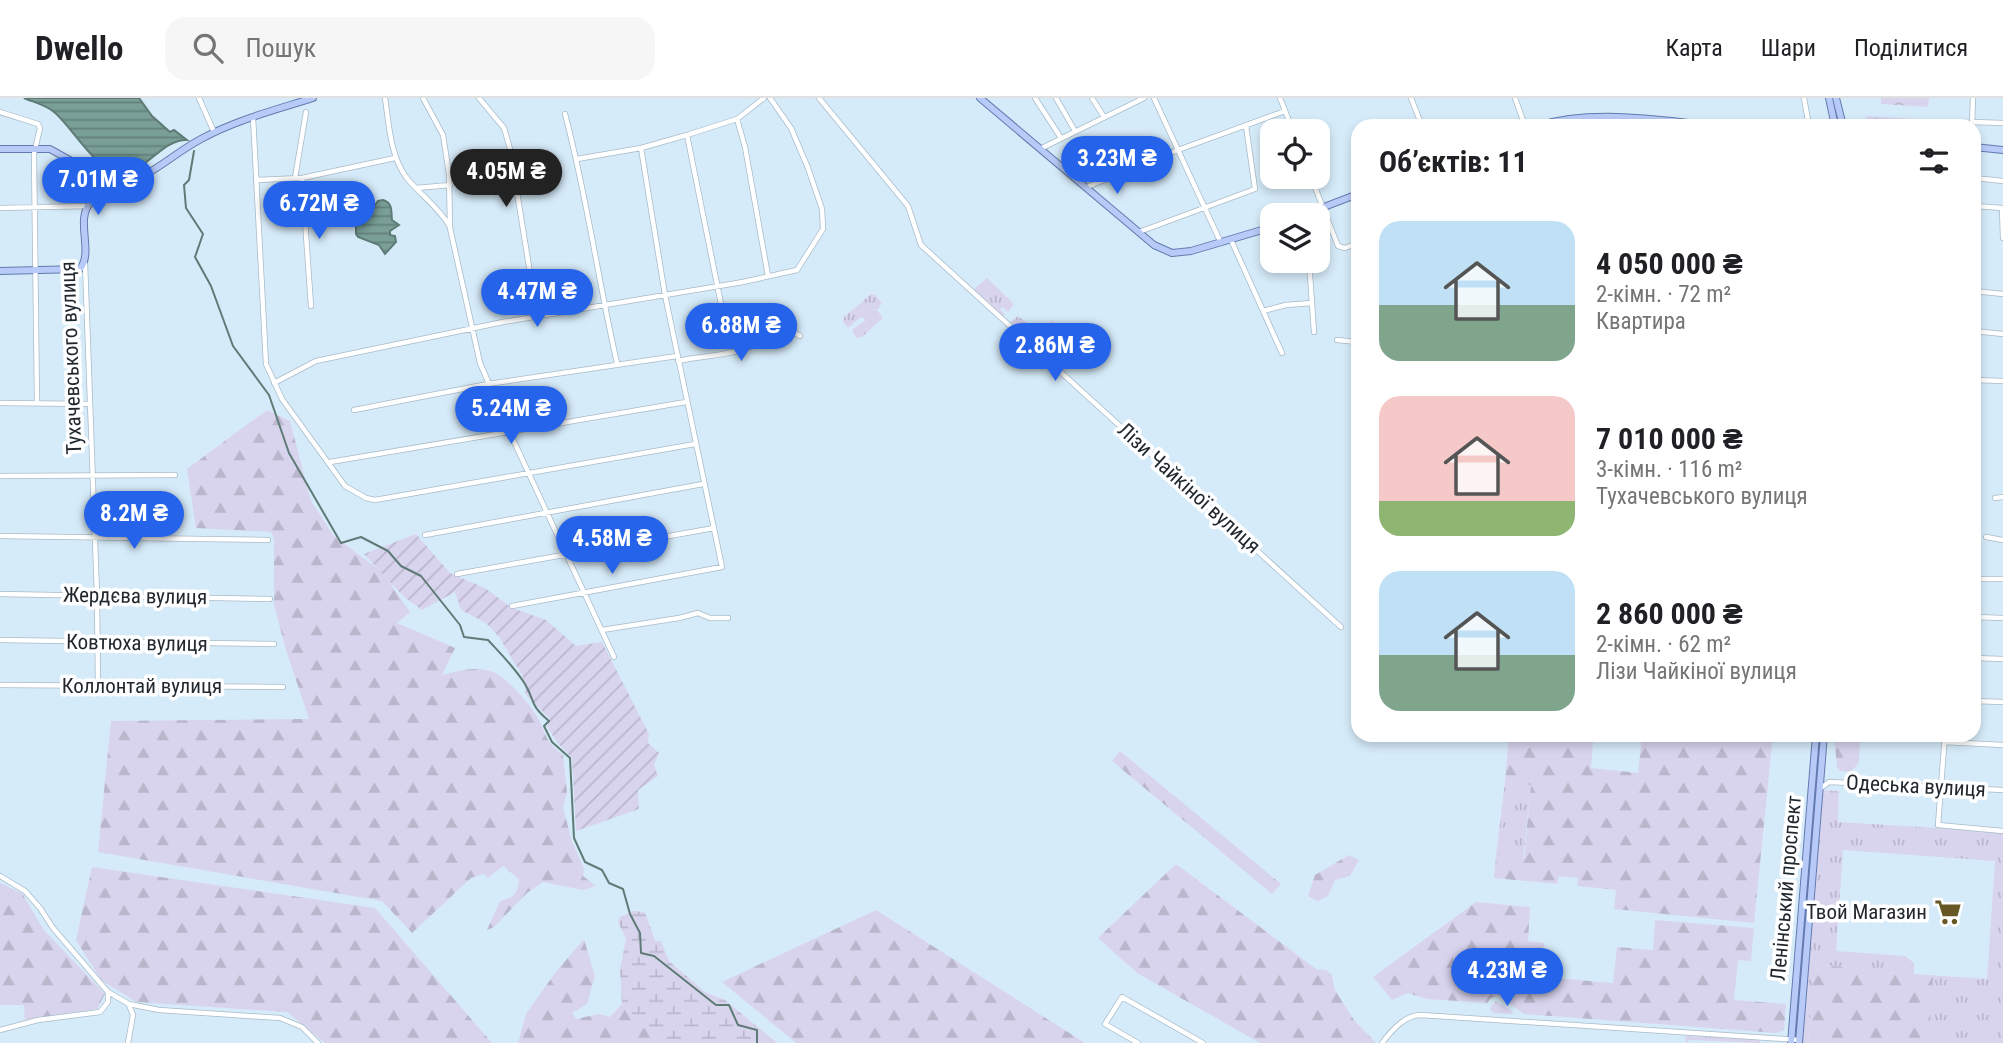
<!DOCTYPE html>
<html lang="uk">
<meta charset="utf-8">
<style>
:root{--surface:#fff;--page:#f6f6f6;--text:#202124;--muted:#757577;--line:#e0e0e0;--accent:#2563eb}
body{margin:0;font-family:"Roboto Condensed",sans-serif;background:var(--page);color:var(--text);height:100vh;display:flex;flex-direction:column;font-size:26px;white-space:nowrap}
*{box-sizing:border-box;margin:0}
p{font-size:23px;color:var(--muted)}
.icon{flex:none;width:38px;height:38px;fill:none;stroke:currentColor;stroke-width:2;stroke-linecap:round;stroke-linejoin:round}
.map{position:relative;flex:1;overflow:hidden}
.details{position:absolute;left:1351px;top:21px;width:630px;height:623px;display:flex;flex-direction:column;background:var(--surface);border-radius:21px;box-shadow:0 4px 10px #0003}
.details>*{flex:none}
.controls{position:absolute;left:1260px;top:21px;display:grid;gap:14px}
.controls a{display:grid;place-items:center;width:70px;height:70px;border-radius:14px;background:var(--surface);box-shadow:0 4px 10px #0003;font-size:35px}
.price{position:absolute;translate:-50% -60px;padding:0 16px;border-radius:24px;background:var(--accent);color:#fff;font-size:23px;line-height:46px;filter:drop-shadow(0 2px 4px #0008)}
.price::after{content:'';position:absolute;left:50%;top:42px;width:21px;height:16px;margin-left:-10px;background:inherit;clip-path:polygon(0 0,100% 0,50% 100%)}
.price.on{background:#222;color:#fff}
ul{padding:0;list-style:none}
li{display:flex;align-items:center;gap:21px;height:175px;padding:0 28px}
li span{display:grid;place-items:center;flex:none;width:196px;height:140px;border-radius:21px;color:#555}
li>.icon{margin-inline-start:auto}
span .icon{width:84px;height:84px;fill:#fffc;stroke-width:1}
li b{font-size:30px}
h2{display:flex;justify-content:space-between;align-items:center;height:84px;padding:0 28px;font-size:30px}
header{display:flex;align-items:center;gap:42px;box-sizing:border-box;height:98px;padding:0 35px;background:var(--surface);border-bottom:2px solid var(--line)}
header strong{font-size:33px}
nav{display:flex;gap:38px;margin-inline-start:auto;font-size:24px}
.search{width:490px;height:63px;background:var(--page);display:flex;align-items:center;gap:18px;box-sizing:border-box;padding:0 24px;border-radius:21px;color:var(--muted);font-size:26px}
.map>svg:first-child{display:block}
.grass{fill:url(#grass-tufts);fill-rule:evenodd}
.forest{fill:url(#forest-firs)}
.wetland{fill:url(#wetland-marsh)}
.park{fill:url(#park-crowns)}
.garden{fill:url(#garden-furrows)}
.water{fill:url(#water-rules);stroke:#5e7b77;stroke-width:2}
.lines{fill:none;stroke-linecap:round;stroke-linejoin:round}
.stream{stroke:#5e7b77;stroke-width:2}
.minor-casing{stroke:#a7bbc9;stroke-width:6}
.major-casing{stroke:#637bae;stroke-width:8}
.minor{stroke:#fff;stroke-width:4.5}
.major{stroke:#b8cbf8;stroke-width:6}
.labels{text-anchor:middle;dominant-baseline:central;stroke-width:7;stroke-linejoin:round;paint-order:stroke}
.street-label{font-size:21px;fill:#1f272c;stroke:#fff}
.poi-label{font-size:21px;fill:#1f272c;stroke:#fff;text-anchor:end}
</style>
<header>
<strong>Dwello</strong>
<div class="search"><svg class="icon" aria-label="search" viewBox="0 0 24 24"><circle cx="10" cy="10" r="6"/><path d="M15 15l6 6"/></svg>Пошук</div>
<nav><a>Карта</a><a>Шари</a><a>Поділитися</a></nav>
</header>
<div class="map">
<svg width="2003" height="945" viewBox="0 0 2003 945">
<defs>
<pattern id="grass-tufts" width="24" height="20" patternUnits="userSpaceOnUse" patternTransform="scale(1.75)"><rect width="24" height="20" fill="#d9d4ee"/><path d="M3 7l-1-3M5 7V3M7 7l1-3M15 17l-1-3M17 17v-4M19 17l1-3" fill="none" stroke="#bab6cc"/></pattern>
<pattern id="forest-firs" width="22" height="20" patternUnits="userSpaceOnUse" patternTransform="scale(1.75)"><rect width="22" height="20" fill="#d9d4ee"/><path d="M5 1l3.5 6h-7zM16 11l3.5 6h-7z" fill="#bab6cc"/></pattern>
<pattern id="wetland-marsh" width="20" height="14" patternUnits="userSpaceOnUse" patternTransform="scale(1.75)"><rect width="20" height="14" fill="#d9d4ee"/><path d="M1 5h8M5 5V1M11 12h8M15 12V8" fill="none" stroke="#bab6cc"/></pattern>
<pattern id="park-crowns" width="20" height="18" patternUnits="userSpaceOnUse" patternTransform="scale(1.75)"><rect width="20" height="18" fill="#d9d4ee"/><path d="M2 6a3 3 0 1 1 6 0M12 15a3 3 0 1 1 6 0" fill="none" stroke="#bab6cc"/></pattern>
<pattern id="garden-furrows" width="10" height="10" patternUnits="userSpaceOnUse" patternTransform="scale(1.75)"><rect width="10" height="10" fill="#d9d4ee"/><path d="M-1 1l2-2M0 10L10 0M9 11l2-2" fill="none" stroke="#bab6cc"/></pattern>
<pattern id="water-rules" width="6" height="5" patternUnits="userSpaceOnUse" patternTransform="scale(1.75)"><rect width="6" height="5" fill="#799f97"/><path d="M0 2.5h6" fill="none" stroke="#63827b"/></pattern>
</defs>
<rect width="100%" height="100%" fill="#d6ebf9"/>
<path class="grass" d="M90,79l16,10v4l-17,6 -2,-18z
M987,180l27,26 -6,8 -6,-5 -2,3 5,4 -2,2 -29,-27z
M871,196l4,1 7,8 -4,6 -6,1h5l6,8 -21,19 -6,1 -4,-8 14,-10 -5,-3 -13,11 -5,-6 1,-5z
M1018,218l15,11 12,-1 9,-6v5l-7,8v6l-9,8 -27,-25z
M1505,684l26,3 -8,74 -27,-3z
M1821,692l18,1 -1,31 165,10v211h-74l3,-66 -117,-13 -7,79h-6zM1843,752l152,11 -8,118 -73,-5v-11l-9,-7 -69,-5z
M1496,903l16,10 1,3 -20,-1 -3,-5z
M1354,922l22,23h-29z
M1685,938l74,3 1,4 -71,-3 -3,3z"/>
<path class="forest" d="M1866,18l67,4v6h-65z
M267,312l23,11 21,80 22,34 50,38 27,39 -13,11 58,25 -13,27c15,-4 33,-9 48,-4 17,5 41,34 49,49 9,18 6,21 24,35l4,37 -4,15 9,35 12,26 -1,8 13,10 -13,4 -40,-8 -16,11 -33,34 -7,3 13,-29c14,-3 18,-8 19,-22l-16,-13 -15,12 -4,-4 -13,4 -59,55 -30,-32 -284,-49 13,-131 198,-2 -23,-69 -12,-45v-66l-3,-7 -75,-4 -9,-59z
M1509,637h48v3l36,4 -2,26 47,5 4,-38h131l-19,188 -140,-14 2,-19 -39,-4 1,-8 -19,-2 -2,8 -63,-6 2,-22 28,2 7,-73 -26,-3z
M1834,637h26l-1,27 -8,10 -11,-1 -3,-4z
M1120,653l161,133 -9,10 -160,-133z
M1349,757l10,5 -9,16 -15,4 -7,16 -10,5 -10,-5 7,-21z
M1176,766l140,105 10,1 6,5 3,15 19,30 -7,23h-87l-123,-70 -39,-35z
M92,769l283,41 117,135h-167l-38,-31 -151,-10 -35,-22 -25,-40z
M0,785l22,10 21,36 62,65 -8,15 -72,11 -1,-15h-24z
M1476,804l54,5 -2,34 16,2 -2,34 71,6 4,-36 36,3 2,-30 99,8 -3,33 -13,-1 -4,40 52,4 -2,26 -7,3 -253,-19 -25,-18 -8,2 -4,5 -60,-4 -19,-6 -16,7 -19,-23z
M876,812l209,133h-289l-74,-61z
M584,841l11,37 -8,28 -15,9 4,6 23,-5 11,3 12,-13 37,39h-141l8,-29 29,-41z
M1814,866l119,13 -4,66h-121z"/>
<path class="wetland" d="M633,813l12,1 10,29h6l8,20 36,31 20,8 52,43h-118l-37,-39 -2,-35 6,-30 -8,-17 2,-5z"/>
<path class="park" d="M1881,0h48l-1,9 -47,-3z"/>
<path class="garden" d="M416,436l34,39 35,15 27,20 34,12 30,26 26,-4 47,92 -1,9 11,10 -5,12 4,11 -20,14 1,19 -63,22 -4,-73 -16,-17 -9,-15 3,-7 -24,-24 -3,-18 -24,-40 -13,-14 -25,-13 -6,-18 -33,18 -18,-13 -40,-43z"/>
<path class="water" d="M24,0h115l13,18 18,16 4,-2 13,10c-23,-1 -38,27 -61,33 -25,7 -54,-47 -72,-61 -8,-7 -21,-10 -30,-14z
M383,102c10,3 8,11 9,20l7,5 -9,6v4l5,1 1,6 -11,12 -6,-9 -21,-8 -2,-3v-9l12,-16h4l6,-8z"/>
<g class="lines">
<path class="stream" d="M194,53l-5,29 -5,5 2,23 17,26 -8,23 16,29 22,60 36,49 20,58 52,90 20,-6 27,14 13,15 20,10 39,49 4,12 24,3c13,14 27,28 37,44 11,19 4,20 24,37l-5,5 8,16 18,16 4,80 11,24 17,8 7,13 14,6 7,25 10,19 1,20 13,3 62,49h13l9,20 19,5v13"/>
<defs>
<path id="minor" d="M199,0l15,34
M385,0c4,26 5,57 21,79 14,18 33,30 44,50
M423,0l20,37 6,39 1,54 30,135 30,70 104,224
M479,0l25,30 6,21 27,167
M819,0l89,108 13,39 420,382
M1035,0l26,40
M1056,0l19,33
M1092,0l12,19
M1154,0l67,145
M1280,0l13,33
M1411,0l11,28
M1515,0l10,28
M1804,0l5,28
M0,14l38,12 2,4 -6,26 3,249
M565,16c22,82 33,167 52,249
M253,19l13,247 16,35 63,87 21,12 9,2 320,-56
M737,21l8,28 23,129
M1972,24l31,1
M1972,28l1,-28
M687,37l37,184
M1040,51l104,-51
M577,61l64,-11 46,-13 50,-16 27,-21
M1311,79l27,69 7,2 13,-5
M295,80l11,-66
M302,80l9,128
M1974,80l29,3
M256,82l46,-2 93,-20
M1087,89l91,-37 107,-39
M416,90l34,-3
M1974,108l29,2
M0,110l88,-2
M2002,110l1,30
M1139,134l116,-43 -9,-63
M1231,142l51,113
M1309,163l5,71
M85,165l12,332 1,91
M1974,193l29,3
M1263,213l23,-6 26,-2
M1974,233l29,3
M1337,242l21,2
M678,263c22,-5 45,-5 67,-12 12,-4 21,-16 34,-19 9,-2 14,2 21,6
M1974,282l29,1
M274,285l42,-22 48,-10 139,-29 240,-40 54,-12 26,-41 -1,-20 -14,-41 -17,-40 -21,-30
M0,305l90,1
M354,312l134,-26 189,-28
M1974,343v20
M330,364l356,-60
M0,378l175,-1
M1995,400l8,-1
M425,437l278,-51
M0,438l268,4
M1986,439l17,3
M457,476l257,-46
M1974,481h29
M0,496l270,5
M512,508l210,-39 -57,-272 -24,-147
M1974,519l29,1
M602,532l77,-12 19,-5 12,5h18
M0,542l274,4
M1974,560l29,1
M0,587l283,2
M1974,603l29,1
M1945,637l-7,90 65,6
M1944,644l59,3
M1821,690l8,-6 174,8
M0,778l25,15 15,17 13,20 55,64 21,12 30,6 121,8 22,9 16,16
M0,932l38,-10 62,-8 8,-10v-10
M128,945l5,-28 -4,-10
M1138,945l-33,-19 17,-27 81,46
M1382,945c10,-13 23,-28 39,-28l378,25"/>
<path id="major" d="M980,0l174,147 18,8 19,-2 81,-24
M1829,0l6,28
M1836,0l7,28
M1537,28c58,-18 123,-5 183,0
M1974,49l29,3
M0,51h50l66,37c33,-7 55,-31 85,-47 35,-19 74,-29 112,-41
M1303,117l55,-21
M0,173l80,-2c14,-17 -5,-48 10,-66 7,-7 21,-11 30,-15
M1791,945l25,-308
M1799,945l25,-308"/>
</defs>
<use href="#minor" class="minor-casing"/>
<use href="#major" class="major-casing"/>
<use href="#minor" class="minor"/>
<use href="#major" class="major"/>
</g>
<defs>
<symbol id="supermarket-bare" viewBox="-9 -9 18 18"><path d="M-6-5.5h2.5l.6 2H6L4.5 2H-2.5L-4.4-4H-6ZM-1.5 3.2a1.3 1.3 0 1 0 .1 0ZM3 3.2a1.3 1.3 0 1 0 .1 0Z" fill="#665724" stroke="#fff" stroke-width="2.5" paint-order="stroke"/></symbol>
</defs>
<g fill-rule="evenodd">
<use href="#supermarket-bare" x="1929" y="795" width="38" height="38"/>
</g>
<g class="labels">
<g class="street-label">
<text transform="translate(71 260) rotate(-92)">Тухачевського вулиця</text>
<text transform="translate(1189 390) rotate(42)">Лізи Чайкіної вулиця</text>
<text transform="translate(135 498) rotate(1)">Жердєва вулиця</text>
<text transform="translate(137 545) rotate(1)">Ковтюха вулиця</text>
<text x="142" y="588">Коллонтай вулиця</text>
<text transform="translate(1916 688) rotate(3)">Одеська вулиця</text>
<text transform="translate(1786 790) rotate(-85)">Ленінський проспект</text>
</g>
<g class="poi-label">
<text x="1927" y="814">Твой Магазин</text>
</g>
</g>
</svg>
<div class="controls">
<a><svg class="icon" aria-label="locate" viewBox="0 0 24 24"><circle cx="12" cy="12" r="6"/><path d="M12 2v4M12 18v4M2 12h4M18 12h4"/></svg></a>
<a><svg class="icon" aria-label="layers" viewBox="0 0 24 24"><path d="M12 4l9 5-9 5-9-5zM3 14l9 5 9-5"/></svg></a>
</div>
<b class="price" style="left:1117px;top:98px">3.23M ₴</b>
<b class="price on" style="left:506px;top:111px">4.05M ₴</b>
<b class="price" style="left:98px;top:119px">7.01M ₴</b>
<b class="price" style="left:319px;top:143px">6.72M ₴</b>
<b class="price" style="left:537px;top:231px">4.47M ₴</b>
<b class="price" style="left:741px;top:265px">6.88M ₴</b>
<b class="price" style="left:1055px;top:285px">2.86M ₴</b>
<b class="price" style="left:511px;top:348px">5.24M ₴</b>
<b class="price" style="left:134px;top:453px">8.2M ₴</b>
<b class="price" style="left:612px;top:478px">4.58M ₴</b>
<b class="price" style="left:1507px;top:910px">4.23M ₴</b>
<section class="details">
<h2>Об’єктів: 11<svg class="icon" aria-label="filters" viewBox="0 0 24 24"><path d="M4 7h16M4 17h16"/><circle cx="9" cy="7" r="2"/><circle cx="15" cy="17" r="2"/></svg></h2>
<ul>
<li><span style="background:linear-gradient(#bfe0f5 60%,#7fa58c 0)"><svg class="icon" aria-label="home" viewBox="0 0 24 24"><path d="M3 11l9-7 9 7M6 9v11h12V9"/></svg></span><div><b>4 050 000 ₴</b><p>2-кімн. · 72 m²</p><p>Квартира</p></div></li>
<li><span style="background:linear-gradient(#f6c9c9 75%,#8fb573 0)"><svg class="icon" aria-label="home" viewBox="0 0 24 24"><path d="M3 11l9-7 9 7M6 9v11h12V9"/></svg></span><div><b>7 010 000 ₴</b><p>3-кімн. · 116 m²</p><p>Тухачевського вулиця</p></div></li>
<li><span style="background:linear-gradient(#bfe0f5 60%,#7fa58c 0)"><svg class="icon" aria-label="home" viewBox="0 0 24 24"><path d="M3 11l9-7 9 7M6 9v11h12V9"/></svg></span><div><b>2 860 000 ₴</b><p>2-кімн. · 62 m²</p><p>Лізи Чайкіної вулиця</p></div></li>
</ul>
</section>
</div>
